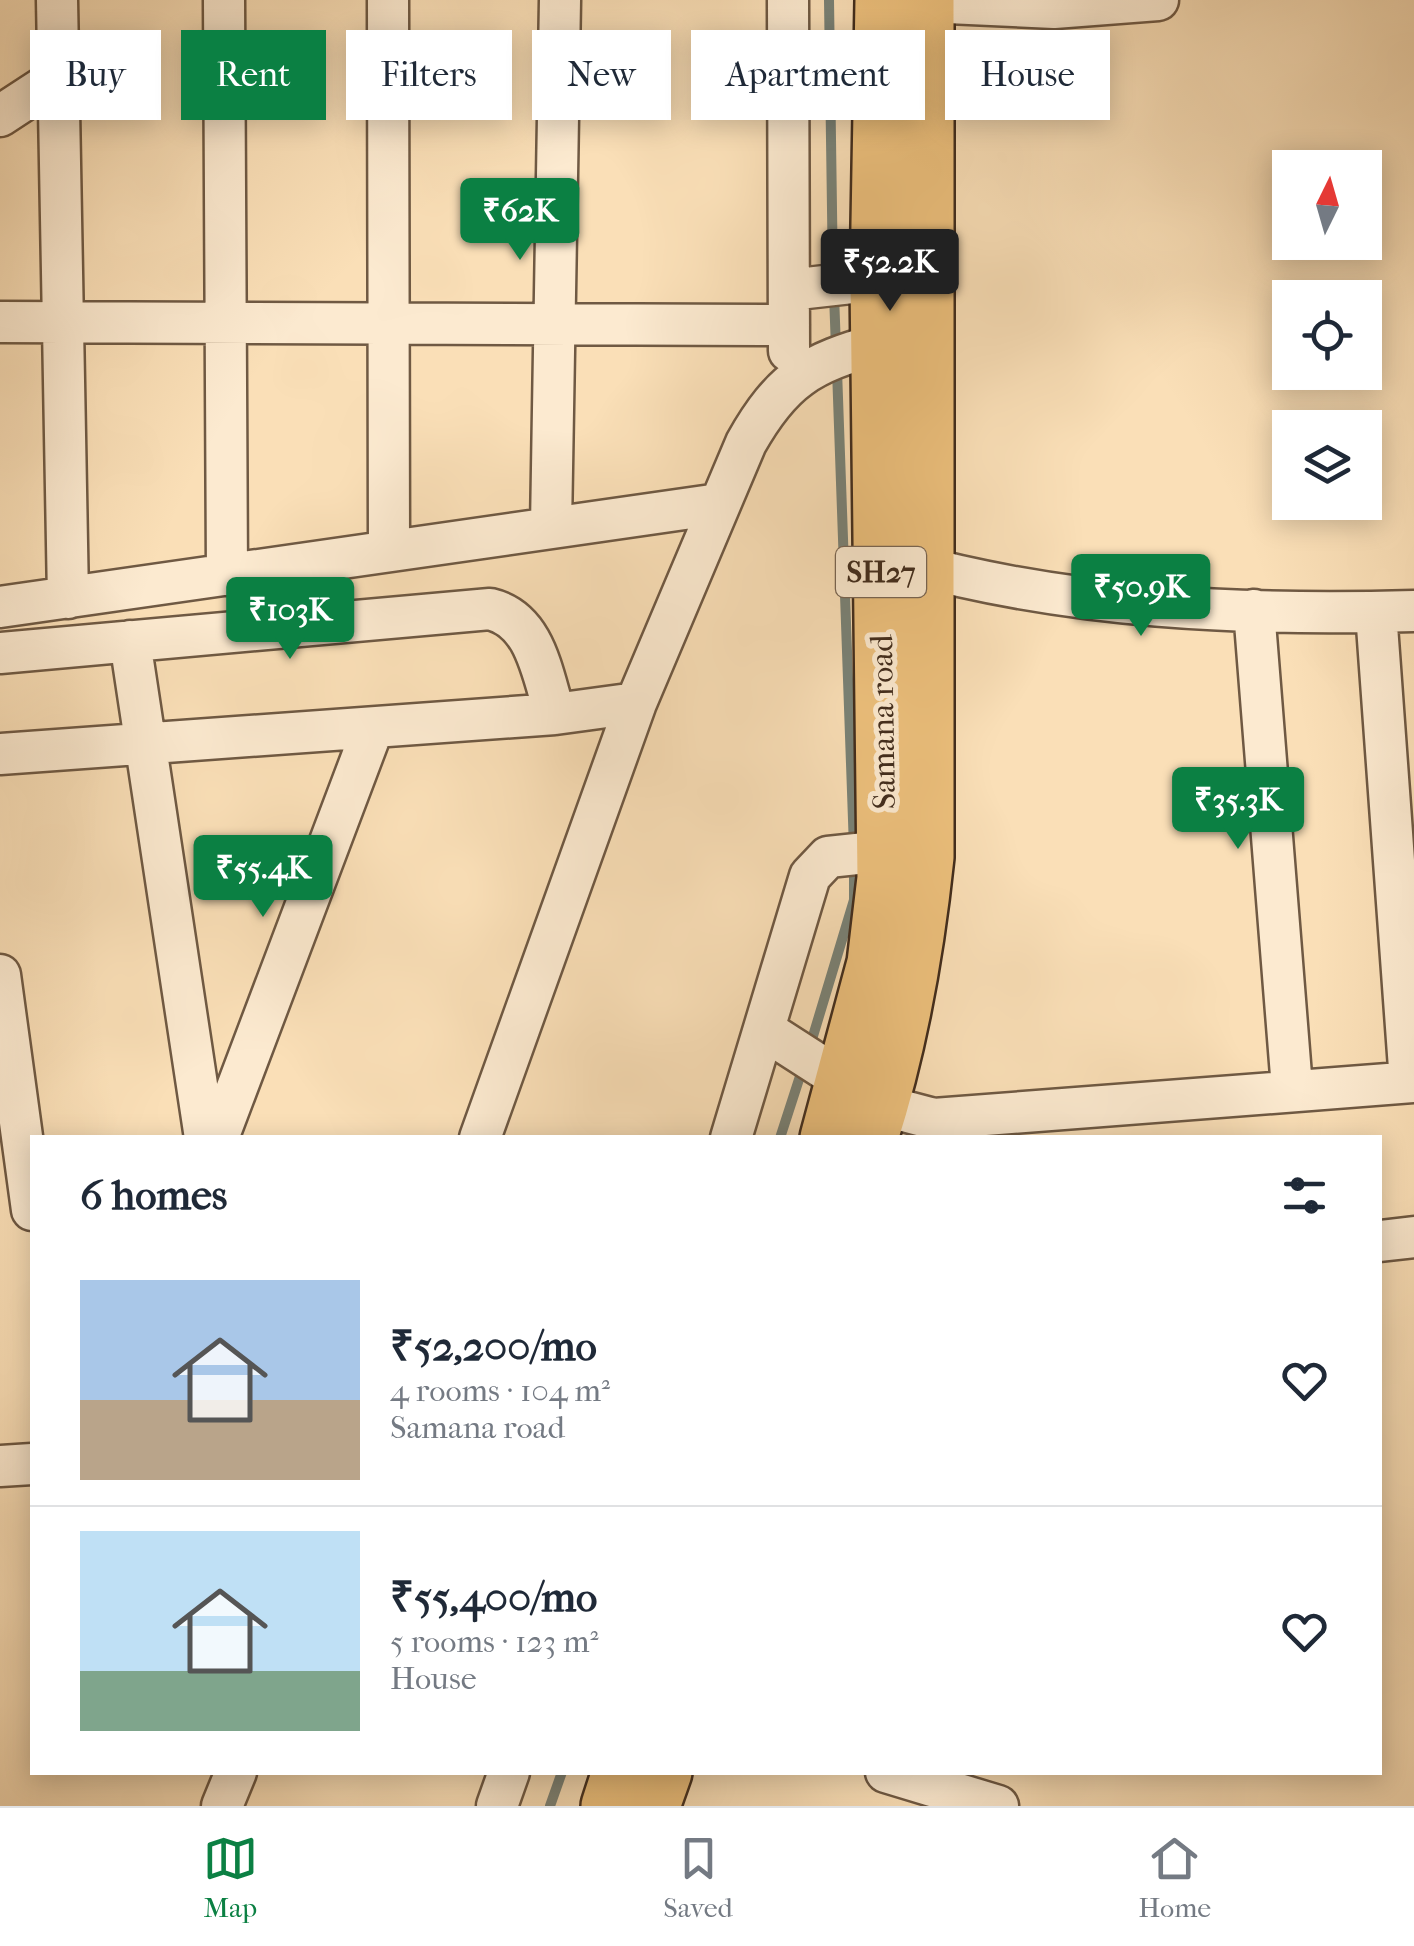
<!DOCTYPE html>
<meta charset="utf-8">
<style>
:root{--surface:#fff;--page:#f2f2f3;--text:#1f2937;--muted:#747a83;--line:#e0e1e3;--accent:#0b8043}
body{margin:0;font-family:"IM FELL French Canon",serif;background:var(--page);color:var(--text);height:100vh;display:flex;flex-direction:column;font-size:38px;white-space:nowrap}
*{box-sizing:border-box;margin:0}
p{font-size:32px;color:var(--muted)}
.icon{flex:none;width:55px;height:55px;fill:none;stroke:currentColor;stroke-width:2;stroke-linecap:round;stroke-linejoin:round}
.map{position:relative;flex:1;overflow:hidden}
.panel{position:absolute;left:30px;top:1135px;width:1352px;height:640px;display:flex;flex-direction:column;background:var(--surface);border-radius:0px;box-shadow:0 5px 25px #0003}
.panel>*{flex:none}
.hud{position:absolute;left:30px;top:30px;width:1355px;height:90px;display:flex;gap:20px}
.needle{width:65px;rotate:5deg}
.fabs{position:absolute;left:1272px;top:150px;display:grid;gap:20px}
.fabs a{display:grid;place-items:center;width:110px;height:110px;border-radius:0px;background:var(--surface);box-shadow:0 5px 25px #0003;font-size:50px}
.price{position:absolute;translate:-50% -85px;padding:0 22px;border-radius:10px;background:var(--accent);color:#fff;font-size:32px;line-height:65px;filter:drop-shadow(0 2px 5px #0008)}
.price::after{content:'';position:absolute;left:50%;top:60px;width:30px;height:22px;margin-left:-15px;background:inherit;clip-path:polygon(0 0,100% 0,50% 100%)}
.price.selected{background:#222;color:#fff}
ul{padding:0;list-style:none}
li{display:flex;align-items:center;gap:30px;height:250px;padding:0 50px}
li+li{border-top:2px solid var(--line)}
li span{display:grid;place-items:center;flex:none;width:280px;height:200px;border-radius:0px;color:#555}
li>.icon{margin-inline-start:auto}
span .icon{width:120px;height:120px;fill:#fffc;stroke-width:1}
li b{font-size:42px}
h2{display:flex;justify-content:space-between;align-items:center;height:120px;padding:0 50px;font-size:42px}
.pill{padding:0 35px;border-radius:0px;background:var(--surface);box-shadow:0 5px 25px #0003;font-size:35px;line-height:90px}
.pill.selected{background:var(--accent);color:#fff}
.tab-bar{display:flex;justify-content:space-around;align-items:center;height:140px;border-top:2px solid var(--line);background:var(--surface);font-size:28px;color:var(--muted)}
.tab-bar a{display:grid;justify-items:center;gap:5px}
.tab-bar .selected{color:var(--accent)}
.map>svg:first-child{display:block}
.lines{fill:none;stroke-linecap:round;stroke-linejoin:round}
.stream{stroke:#798277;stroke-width:10}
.minor-casing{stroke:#6f5943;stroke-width:45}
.primary-casing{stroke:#412c1c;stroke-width:60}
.minor{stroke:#fcead0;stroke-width:40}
.primary{stroke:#edc07c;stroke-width:55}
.labels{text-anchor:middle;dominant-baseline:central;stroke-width:10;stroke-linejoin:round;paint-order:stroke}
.shield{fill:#fcead0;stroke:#796552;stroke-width:2.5}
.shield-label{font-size:30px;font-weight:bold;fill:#412c1c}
.street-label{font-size:32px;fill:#412c1c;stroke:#fcead0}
</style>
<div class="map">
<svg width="1414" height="1806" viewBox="0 0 1414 1806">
<rect width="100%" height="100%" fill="#fadfb7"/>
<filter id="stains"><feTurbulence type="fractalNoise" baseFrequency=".002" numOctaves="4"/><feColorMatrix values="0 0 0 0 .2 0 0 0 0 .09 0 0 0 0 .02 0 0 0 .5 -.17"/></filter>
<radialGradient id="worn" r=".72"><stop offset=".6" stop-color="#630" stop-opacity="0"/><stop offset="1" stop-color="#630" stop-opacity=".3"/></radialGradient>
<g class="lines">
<path class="stream" d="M829,0l4,278
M834,295l2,53
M837,370l17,478
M810,1046l44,-146v-35
M780,1138l23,-71
M550,1806l12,-34"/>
<defs>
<path id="minor" d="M57,0l11,598
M224,0l3,575
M388,0l1,551
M788,0l1,351
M926,2l128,6 104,-8
M0,116l58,-38
M789,290l116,-13
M0,322l789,3
M551,527l9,-527
M904,562c165,46 339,54 510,49
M0,607l719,-103
M1254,610l38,478
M1376,612l34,470
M130,641l75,497
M0,653l490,-44c46,11 52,65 65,105
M0,754l555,-40 81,-11
M0,975l32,235
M766,1031l115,74 53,14 480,-37
M218,1138l155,-410
M480,1138l156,-435 110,-260c36,-64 64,-80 133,-99
M731,1138l79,-262 18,-19 57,-6
M1380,1241l34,-4
M0,1466l32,-2
M886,1772l112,34
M222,1806l14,-34
M497,1806l12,-34"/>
<path id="primary" d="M828,1138l47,-175 10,-85 -7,-598 5,-280
M870,1138c30,-93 46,-185 56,-281v-857
M609,1806l11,-34
M652,1806l12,-34"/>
</defs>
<use href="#minor" class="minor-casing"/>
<use href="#primary" class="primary-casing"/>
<use href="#minor" class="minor"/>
<use href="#primary" class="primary"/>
</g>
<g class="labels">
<rect class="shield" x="836" y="547" width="90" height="50" rx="8"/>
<g class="shield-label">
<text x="881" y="572">SH27</text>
</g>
<g class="street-label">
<text transform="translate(883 722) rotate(-91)">Samana road</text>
</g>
</g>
<rect width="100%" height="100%" filter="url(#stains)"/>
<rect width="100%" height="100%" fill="url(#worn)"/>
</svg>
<div class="fabs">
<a><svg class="needle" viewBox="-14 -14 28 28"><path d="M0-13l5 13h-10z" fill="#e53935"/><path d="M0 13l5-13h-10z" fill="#747a83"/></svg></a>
<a><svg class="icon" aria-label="locate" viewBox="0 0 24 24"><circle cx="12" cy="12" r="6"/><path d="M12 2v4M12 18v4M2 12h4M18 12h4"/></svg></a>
<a><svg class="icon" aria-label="layers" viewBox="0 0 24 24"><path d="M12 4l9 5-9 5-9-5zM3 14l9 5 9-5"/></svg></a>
</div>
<b class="price" style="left:520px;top:263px">₹62K</b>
<b class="price selected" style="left:890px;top:314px">₹52.2K</b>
<b class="price" style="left:1141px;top:639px">₹50.9K</b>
<b class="price" style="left:290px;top:662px">₹103K</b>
<b class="price" style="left:1238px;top:852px">₹35.3K</b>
<b class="price" style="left:263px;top:920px">₹55.4K</b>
<div class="hud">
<a class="pill">Buy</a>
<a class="pill selected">Rent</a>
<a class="pill">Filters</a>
<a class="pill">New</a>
<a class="pill">Apartment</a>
<a class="pill">House</a>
</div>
<section class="panel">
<h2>6 homes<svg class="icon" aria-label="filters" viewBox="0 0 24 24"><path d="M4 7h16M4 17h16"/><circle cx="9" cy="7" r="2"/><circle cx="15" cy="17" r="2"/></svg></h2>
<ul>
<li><span style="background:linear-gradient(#a9c7e8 60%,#b9a48a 0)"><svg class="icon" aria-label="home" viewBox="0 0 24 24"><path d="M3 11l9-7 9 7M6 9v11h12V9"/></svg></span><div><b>₹52,200/mo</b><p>4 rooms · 104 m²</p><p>Samana road</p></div><svg class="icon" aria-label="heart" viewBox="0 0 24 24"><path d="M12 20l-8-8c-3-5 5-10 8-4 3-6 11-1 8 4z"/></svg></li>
<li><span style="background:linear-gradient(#bfe0f5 70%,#7fa58c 0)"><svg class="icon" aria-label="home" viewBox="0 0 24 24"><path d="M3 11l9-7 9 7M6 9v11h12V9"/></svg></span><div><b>₹55,400/mo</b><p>5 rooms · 123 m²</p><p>House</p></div><svg class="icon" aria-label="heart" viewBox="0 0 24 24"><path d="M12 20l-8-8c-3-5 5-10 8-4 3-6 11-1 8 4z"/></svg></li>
</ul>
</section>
</div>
<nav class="tab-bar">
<a class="selected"><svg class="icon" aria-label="map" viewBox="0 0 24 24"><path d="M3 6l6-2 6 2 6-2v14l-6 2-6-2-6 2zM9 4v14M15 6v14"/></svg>Map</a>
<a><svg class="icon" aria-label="saved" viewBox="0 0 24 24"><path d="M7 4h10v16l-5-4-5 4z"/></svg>Saved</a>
<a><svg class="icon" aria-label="home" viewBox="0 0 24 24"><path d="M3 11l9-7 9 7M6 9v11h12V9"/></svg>Home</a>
</nav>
